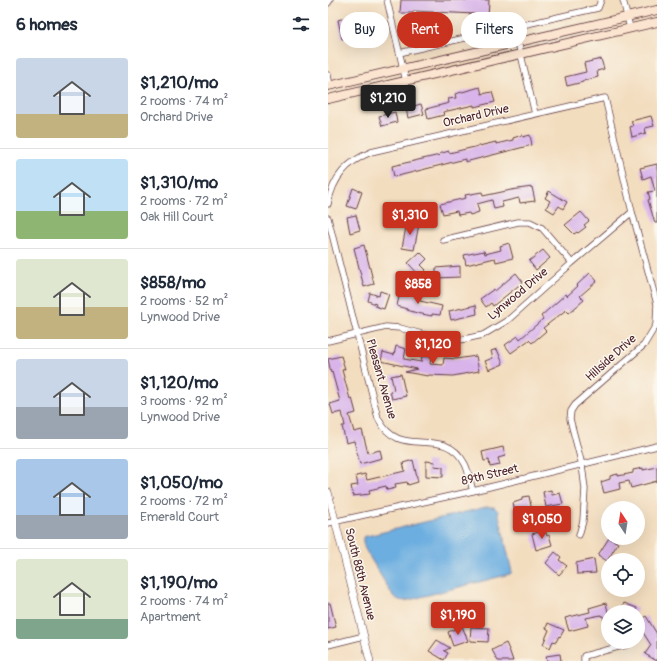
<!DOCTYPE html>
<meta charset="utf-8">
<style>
:root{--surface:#fff;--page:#f6f6f7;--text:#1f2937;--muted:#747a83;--line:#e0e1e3;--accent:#c8321e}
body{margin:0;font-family:Pangolin,sans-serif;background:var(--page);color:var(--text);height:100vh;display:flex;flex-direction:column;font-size:15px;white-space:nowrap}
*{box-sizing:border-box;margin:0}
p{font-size:13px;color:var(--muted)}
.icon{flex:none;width:22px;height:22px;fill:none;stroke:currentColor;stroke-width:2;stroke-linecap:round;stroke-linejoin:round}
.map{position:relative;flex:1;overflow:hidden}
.side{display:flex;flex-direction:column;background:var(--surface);width:328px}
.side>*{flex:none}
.top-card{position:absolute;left:12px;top:12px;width:257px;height:36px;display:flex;gap:8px}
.needle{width:26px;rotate:348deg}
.controls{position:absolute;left:273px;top:501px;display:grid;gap:8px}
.controls a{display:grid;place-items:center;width:44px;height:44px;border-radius:50%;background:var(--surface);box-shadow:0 4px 16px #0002;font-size:20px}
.price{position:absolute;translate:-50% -34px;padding:0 9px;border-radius:4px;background:var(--accent);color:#fff;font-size:13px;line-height:26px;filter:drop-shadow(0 1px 2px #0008)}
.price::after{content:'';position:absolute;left:50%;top:24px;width:12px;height:9px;margin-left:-6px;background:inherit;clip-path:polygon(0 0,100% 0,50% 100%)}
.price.active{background:#222;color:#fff}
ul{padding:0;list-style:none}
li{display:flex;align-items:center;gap:12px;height:100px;padding:0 16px}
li+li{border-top:1px solid var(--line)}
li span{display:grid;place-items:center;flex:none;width:112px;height:80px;border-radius:4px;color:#555}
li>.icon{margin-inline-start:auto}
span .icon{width:48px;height:48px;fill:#fffc;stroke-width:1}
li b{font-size:17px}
h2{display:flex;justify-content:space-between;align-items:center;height:48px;padding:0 16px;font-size:17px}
.pill{padding:0 14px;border-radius:18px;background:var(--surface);box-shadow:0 4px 16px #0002;font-size:14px;line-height:36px}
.pill.active{background:var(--accent);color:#fff}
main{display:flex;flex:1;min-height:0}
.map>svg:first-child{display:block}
.water{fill:#6caee0;stroke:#5b6686}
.building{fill:#d8b4ea}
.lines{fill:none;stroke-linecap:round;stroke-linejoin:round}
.minor-casing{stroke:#633c41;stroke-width:7}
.tertiary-casing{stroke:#633c41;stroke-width:8}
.secondary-casing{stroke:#633c41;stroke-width:10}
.minor{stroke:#fff;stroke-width:5.5}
.tertiary{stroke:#fff;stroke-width:7}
.secondary{stroke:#fce5d0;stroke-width:8}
.labels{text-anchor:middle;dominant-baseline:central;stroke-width:3;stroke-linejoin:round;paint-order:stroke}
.street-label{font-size:12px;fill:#4a1f2b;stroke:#fbf7ec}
</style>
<main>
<section class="side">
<h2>6 homes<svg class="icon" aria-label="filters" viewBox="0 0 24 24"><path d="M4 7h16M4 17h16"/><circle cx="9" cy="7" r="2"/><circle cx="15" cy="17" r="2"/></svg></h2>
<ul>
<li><span style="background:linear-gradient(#c9d6e8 70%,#c2b280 0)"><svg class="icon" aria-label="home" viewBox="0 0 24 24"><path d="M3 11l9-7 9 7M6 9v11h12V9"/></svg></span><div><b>$1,210/mo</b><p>2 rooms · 74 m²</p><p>Orchard Drive</p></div></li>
<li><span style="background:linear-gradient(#bfe0f5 65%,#8fb573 0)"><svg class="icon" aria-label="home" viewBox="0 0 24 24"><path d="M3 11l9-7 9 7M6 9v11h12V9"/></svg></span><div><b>$1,310/mo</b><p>2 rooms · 72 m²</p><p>Oak Hill Court</p></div></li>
<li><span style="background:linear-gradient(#dfe7d0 60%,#c2b280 0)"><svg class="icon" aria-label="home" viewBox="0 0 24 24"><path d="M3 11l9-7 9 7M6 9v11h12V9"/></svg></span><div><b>$858/mo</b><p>2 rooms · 52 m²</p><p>Lynwood Drive</p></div></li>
<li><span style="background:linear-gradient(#c9d6e8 60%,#9aa5b1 0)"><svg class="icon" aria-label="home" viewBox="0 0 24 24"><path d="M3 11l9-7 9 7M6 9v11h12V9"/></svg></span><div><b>$1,120/mo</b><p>3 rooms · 92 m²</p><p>Lynwood Drive</p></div></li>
<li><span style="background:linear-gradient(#a9c7e8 70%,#9aa5b1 0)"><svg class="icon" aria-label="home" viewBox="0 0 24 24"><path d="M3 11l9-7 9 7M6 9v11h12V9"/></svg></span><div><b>$1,050/mo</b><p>2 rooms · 72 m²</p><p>Emerald Court</p></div></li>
<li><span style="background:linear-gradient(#dfe7d0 75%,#7fa58c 0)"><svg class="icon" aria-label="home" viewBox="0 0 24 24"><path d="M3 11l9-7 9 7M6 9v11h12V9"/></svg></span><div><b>$1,190/mo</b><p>2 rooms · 74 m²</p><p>Apartment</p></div></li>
</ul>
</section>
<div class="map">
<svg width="329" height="661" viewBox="0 0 329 661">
<rect width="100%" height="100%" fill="#fbf7ec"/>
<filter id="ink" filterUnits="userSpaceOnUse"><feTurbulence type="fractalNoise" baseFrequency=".025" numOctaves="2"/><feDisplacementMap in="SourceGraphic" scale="8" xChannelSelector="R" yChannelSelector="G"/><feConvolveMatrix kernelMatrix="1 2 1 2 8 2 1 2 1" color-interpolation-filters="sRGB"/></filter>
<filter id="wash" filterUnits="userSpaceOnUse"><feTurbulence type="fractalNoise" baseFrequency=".012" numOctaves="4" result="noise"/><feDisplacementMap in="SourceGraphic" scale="16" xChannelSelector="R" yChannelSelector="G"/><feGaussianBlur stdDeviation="0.9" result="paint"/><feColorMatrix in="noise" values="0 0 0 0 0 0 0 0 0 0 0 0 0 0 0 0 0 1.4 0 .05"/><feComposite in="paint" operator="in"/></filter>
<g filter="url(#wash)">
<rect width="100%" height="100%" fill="#f3ddbf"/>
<path class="water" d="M158,507h8l4,4 14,61 -2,2 -105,27 -6,-1 -6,-4 -28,-47 -2,-6v-6z"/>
<g id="blocks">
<path class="building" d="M73,0h88l-1,17h-13v-3l-62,-3v2h-13z
M33,13v2l4,-1 5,20 -24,5v-1l-4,1 -4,-19z
M273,59l3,10 -7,2 1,6 -15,4v1l-16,4 -2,-9 21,-5 -2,-9z
M152,87l2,7 10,-2 3,10 -21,5v-2l-31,7 1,3 -16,4 -2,-10 23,-6 -1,-4 8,-1 -1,-4z
M93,104l3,10 -16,4 -2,-10z
M67,112l2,10 -15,4 -3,-10z
M323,116l3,10 -9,2 1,5 -14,4 -2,-10 3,-1 -2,-5z
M194,135l1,2 7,-2 2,10 -67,17v-3l-71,18 -2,-11 48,-11 -1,-1 10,-3v2l47,-11v2l17,-4v-2z
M329,164v59h-2l-7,-23 2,-1 -2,-7 7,-1 -4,-15 -8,3 -3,-11z
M204,187l3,14 -15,2 -1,-5 -17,4 1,5 -9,2 -2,-9 -15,4 2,8 -9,3 -1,-2 -11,2 -1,-4 -14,3 -3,-10 26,-6 -1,-3 17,-3 1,4 28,-6z
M25,188l9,4 -6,17 -9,-3z
M221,191l18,11 -4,7 -4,-3 -5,7 -8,-5 4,-7 -5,-3z
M253,212l8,9 -5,4 2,2 -8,6 -1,-1 -3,2 -9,-9z
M28,215l4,15 -10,3 -3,-16z
M79,222l12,2 -5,26 -12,-2z
M181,243l4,15 -17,4 -1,-4 -29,7 -2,-10 20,-4 1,3 16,-4 -1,-4z
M36,245l10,39 -10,3 -10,-39z
M215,250l7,8 -14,12 -7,-9z
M92,252l7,7 -6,6 5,5 -6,6 -12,-13z
M132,266v11l-24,1v-10z
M188,273l7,9 -30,24 -2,-3 -5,4 -6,-8 14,-10 1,2z
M262,273l7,8 -17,15 4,4 -15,13 -3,-3 -23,18 3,3 -14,12 -3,-3 -18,13 -6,-8 13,-9 2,3 23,-20 -2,-3 25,-22 1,2 11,-10 -1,-1z
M52,291l9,3 -5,15 -9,-3 1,-2 -8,-3 2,-8 9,3z
M72,292l21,4 -1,5 22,5 -2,9 -8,-1v2l-15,-3 -10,-3v-1l-10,-3z
M148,305l1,9 -26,6 -2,-9z
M68,346l10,3 -2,10 17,3 1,-6 9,1 -1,7 13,1 1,-7 12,1 20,-3 3,15 -26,5 -24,-1 -1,1 -23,-4 12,-3 -36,-8 2,-9 11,3z
M169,349l6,15 -14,6 -4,-9 8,-3 -2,-7z
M13,356l4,13 -3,1 8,29 2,-1 4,15 -7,2 5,17 8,-2 6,23 12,-3 2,8 -22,6 -6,-23 -8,2 -4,-17h3l-3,-14 -9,2 -3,-10 10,-3 -8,-29 -1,1 -3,-14z
M73,374l5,22 -14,3 -2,-8 4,-1 -3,-14z
M175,447l2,9 -7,2 2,7 -10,2 -1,-7 -5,1 -2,-9z
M85,460l5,22 -10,3 -1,-3 -12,2 1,4 -9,2 -1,-4 -17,4 1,4 -17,2 -2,-10 7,-1 -2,-9 9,-2 2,6 38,-9 -2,-8z
M98,461l9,1 -1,4 9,1v10l-17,-1z
M329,467v14l-26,7 -2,-7 -10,2 1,6 -16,4 -3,-11 9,-3v-3l8,-2v2l15,-3v-3l10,-2v2z
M223,490l1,5 8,-2 3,11 -17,3 -3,-15z
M201,496l3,15 -16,4 -3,-12 9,-3v-3z
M217,530l2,6 2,-1 3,10 -16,5 -4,-16z
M281,538l9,5 -11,18 -9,-6z
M227,552l6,5 -2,3 8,6 -8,9 -13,-12z
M266,559l2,14 -19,1 -1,-11z
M0,603h2l6,24 -8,2z
M278,603l2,9v16h-2l-3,-12h-2v-1l-15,3 2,8 -19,5 -4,-13 25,-6 -1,-4z
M296,603l13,5 -1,4h-16z
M318,616l11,18v27l-12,-7 6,-9 -9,-14 -2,1 -2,-3v-4l2,-1 -2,-3z
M220,623l16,7 -4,7 -1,-1 -3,6 -3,-1 -3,7 -7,-4 6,-14 -3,-2z
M134,626l6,15 -15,5 -5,-14z
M143,627l18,1 -1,14 -18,-1z
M109,640l13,8 -6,3 4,2 -4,7 -15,-9z
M178,643l4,9 3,9h-15l-6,-11z
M232,654l1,7h-14l-1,-5z"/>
</g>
</g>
<g filter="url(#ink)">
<use href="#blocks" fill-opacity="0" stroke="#633c41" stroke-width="1"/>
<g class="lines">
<defs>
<path id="minor" d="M59,0l19,81
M295,0l7,28
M0,3l2,-3
M190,42l17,72
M71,53l199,-45 3,-8
M0,75l2,11
M0,204c5,-27 19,-42 43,-52l234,-54 27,114 25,92 -1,21 -12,20 -69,60 -4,6 -1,8 12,46 3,24 -2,32 -4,14
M0,218l50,200c22,45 65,4 87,46 4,8 5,18 8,27
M115,240l75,-18h12l12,6 30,35
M0,341l58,-14 14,1 40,11 20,1 23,-5 25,-15 64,-57 60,-51
M0,523l145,-32 184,-45
M0,645l36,-9
M256,661v-5l42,-11"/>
<path id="tertiary" d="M0,492l42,169"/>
<path id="secondary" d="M0,86l329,-76
M0,99l329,-77"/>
</defs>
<use href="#minor" class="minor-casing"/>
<use href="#tertiary" class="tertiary-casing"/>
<use href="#secondary" class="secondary-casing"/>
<use href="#minor" class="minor"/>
<use href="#tertiary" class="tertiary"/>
<use href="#secondary" class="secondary"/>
</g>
</g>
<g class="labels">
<g class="street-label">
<text transform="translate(148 116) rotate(-13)">Orchard Drive</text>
<text transform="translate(190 294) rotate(-40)">Lynwood Drive</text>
<text transform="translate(283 358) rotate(-42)">Hillside Drive</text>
<text transform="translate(53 379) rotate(74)">Pleasant Avenue</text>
<text transform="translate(162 475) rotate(-13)">89th Street</text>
<text transform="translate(32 574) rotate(76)">South 88th Avenue</text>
</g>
</g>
</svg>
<div class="controls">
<a><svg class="needle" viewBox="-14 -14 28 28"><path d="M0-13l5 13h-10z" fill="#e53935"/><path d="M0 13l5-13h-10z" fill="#747a83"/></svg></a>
<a><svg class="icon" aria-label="locate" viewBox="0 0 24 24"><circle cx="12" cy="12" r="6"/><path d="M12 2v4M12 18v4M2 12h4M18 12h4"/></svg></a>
<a><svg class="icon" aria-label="layers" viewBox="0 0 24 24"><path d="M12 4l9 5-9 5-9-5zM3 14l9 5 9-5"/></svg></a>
</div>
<b class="price active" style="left:60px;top:119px">$1,210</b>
<b class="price" style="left:82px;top:236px">$1,310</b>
<b class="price" style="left:90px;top:305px">$858</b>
<b class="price" style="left:105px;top:365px">$1,120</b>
<b class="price" style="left:214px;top:540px">$1,050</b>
<b class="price" style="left:130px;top:636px">$1,190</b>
<div class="top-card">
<a class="pill">Buy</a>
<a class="pill active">Rent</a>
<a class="pill">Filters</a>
</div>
</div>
</main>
